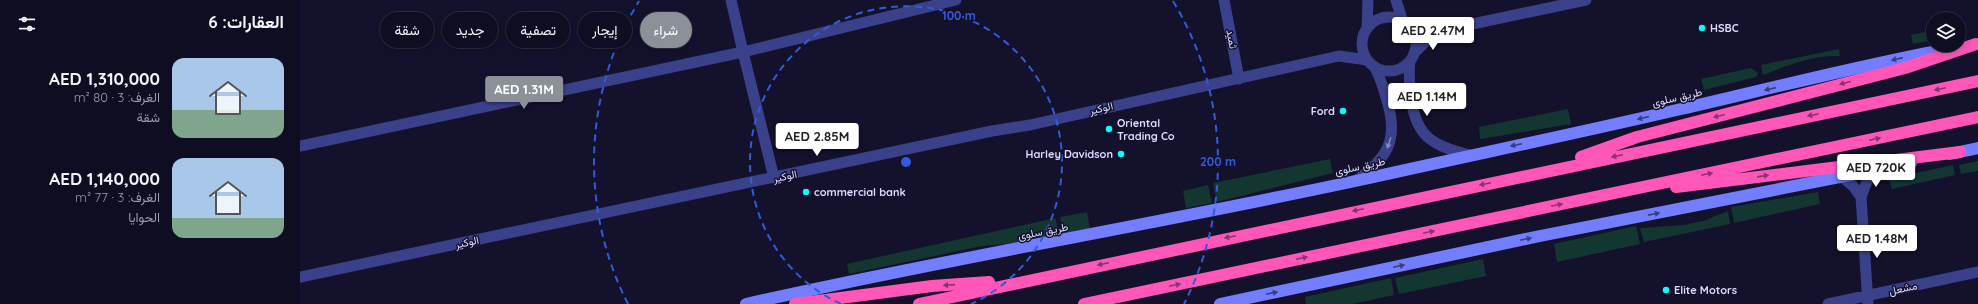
<!DOCTYPE html>
<html lang="ar">
<meta charset="utf-8">
<style>
:root{--surface:#0e0d21;--page:#1c1b2e;--text:#f1f3f6;--muted:#9b9ca5;--line:#2e2d3f;--accent:#8c9099}
body{margin:0;font-family:Quicksand,Vazirmatn,sans-serif;background:var(--page);color:var(--text);direction:rtl;height:100vh;display:flex;flex-direction:column;font-size:15px;white-space:nowrap}
*{box-sizing:border-box;margin:0}
p{font-size:13px;color:var(--muted)}
.icon{flex:none;width:22px;height:22px;fill:none;stroke:currentColor;stroke-width:2;stroke-linecap:round;stroke-linejoin:round}
.map{position:relative;flex:1;overflow:hidden;direction:ltr}
.side{display:flex;flex-direction:column;background:var(--surface);width:300px}
.side>*{flex:none}
.hud{position:absolute;left:12px;top:12px;width:380px;height:36px;direction:rtl;display:flex;gap:8px}
.tools{position:absolute;left:1626px;top:12px;display:grid;gap:8px}
.tools a{display:grid;place-items:center;width:40px;height:40px;border-radius:50%;background:var(--surface);box-shadow:0 2px 10px #0003,0 0 0 1px var(--line);font-size:20px}
.price{position:absolute;translate:-50% -34px;padding:0 9px;border-radius:4px;background:#fff;color:#222;font-size:13px;line-height:26px;filter:drop-shadow(0 1px 2px #0008)}
.price::after{content:'';position:absolute;left:50%;top:24px;width:12px;height:9px;margin-left:-6px;background:inherit;clip-path:polygon(0 0,100% 0,50% 100%)}
.price.current{background:var(--accent);color:#fff}
ul{padding:0;list-style:none}
li{display:flex;align-items:center;gap:12px;height:100px;padding:0 16px}
li span{display:grid;place-items:center;flex:none;width:112px;height:80px;border-radius:12px;color:#555}
li>.icon{margin-inline-start:auto}
span .icon{width:48px;height:48px;fill:#fffc;stroke-width:1}
li b{font-size:17px}
h2{display:flex;justify-content:space-between;align-items:center;height:48px;padding:0 16px;font-size:17px}
.chip{padding:0 14px;border-radius:18px;background:var(--surface);box-shadow:0 2px 10px #0003,0 0 0 1px var(--line);font-size:14px;line-height:36px}
.chip.current{background:var(--accent);color:#fff}
main{display:flex;flex:1;min-height:0}
.map>svg:first-child{display:block}
.green{fill:#143631}
.lines{fill:none;stroke-linecap:round;stroke-linejoin:round}
.street{stroke:#3b408b;stroke-width:11}
.secondary{stroke:#727dff;stroke-width:12}
.highway{stroke:#ff56b8;stroke-width:12}
.oneway{fill:#393c80}
.oneway2{fill:#893472}
.oneway3{fill:#8386bf}
.ring{fill:none;stroke:#305cdc;stroke-width:2;stroke-dasharray:7 5}
.poi-dot{fill:#07feff;stroke:#13112c;stroke-width:1.5}
.labels{text-anchor:middle;dominant-baseline:central;stroke-width:3;stroke-linejoin:round;paint-order:stroke}
.poi-label{font-size:11px;font-weight:bold;fill:#dcdbff;stroke:#13112c;text-anchor:start}
.street-label{font-size:11px;fill:#dcdbff;stroke:#13112c}
.centre{fill:#305cdc;stroke:#13112c;stroke-width:2}
.ring-label{font-size:12px;text-anchor:middle;font-weight:bold;fill:#305cdc;stroke:#13112c;stroke-width:3;stroke-linejoin:round;paint-order:stroke}
</style>
<main>
<div class="map">
<svg width="1678" height="304" viewBox="0 0 1678 304">
<rect width="100%" height="100%" fill="#13112c"/>
<path class="green" d="M1633,30v10l-20,4 -2,-9z
M1539,49l1,7c-28,-1 -51,9 -77,19l-2,-10z
M1451,68l7,5 -2,4 -52,13 -3,-11z
M1268,109l3,15 -91,15 -1,-12z
M1030,159l3,14 -116,29 -4,-19z
M1678,161v10l-17,3 -2,-9z
M1653,165l2,10 -63,14 -3,-10z
M908,185l4,18 -26,5 -3,-17z
M1518,192l2,12 -86,19 -3,-16z
M1428,211l2,13 -86,18 -4,-14 44,-3 19,-4z
M787,212l3,17 -27,5 -3,-17z
M755,218l5,17 -43,8 -35,3 -133,28 -2,-10z
M1336,226l4,18 -83,18 -3,-18z
M1183,259l3,17 -87,18 -4,-16z
M1091,278l3,17 -41,9h-47l-1,-7z"/>
<g class="lines">
<path class="street" d="M924,0l15,79
M1096,0l7,22
M1062 44a27 27 0 1 1 54 0a27 27 0 1 1-54 0Z
M1109,26l14,5 12,1 151,-32
M1067,29l1,-29
M1114,53l21,-21
M1110,61c-2,13 0,24 1,37 5,40 23,48 59,57
M0,146l443,-94 -12,-52
M1542,177l11,9 8,11
M474,178l-31,-126 213,-52
M1057,180c30,-22 41,-39 31,-76 -4,-14 -7,-26 -14,-38
M0,277l692,-146 38,-6 309,-69 28,4
M1528,304l150,-32
M1568,304l-7,-107 10,-26"/>
<path class="secondary" d="M1650,154l28,-6
M446,304c204,-46 410,-80 614,-124 107,-24 214,-46 321,-71 91,-21 181,-44 272,-61
M920,304l320,-68 371,-73"/>
<path class="highway" d="M1281,157l56,-20 268,-69 71,-24
M1376,187l284,-35
M495,304l137,-18 57,-4
M619,304l1059,-223
M784,304l894,-187"/>
</g>
<defs><path id="oneway-solid" d="M-6-.8H1V-3.2L6.5 0L1 3.2V.8H-6Z"/></defs>
<g class="oneway">
<use href="#oneway-solid" transform="translate(1597 59) rotate(167)"/>
<use href="#oneway-solid" transform="translate(1470 89) rotate(167)"/>
<use href="#oneway-solid" transform="translate(1343 118) rotate(167)"/>
<use href="#oneway-solid" transform="translate(1216 145) rotate(168)"/>
<use href="#oneway-solid" transform="translate(1354 214) rotate(-11)"/>
<use href="#oneway-solid" transform="translate(1226 239) rotate(-12)"/>
<use href="#oneway-solid" transform="translate(1099 266) rotate(-12)"/>
<use href="#oneway-solid" transform="translate(972 293) rotate(-12)"/>
</g>
<g class="oneway2">
<use href="#oneway-solid" transform="translate(1545 83) rotate(166)"/>
<use href="#oneway-solid" transform="translate(1640 89) rotate(168)"/>
<use href="#oneway-solid" transform="translate(1513 115) rotate(168)"/>
<use href="#oneway-solid" transform="translate(1419 116) rotate(166)"/>
<use href="#oneway-solid" transform="translate(1575 139) rotate(-12)"/>
<use href="#oneway-solid" transform="translate(1317 156) rotate(168)"/>
<use href="#oneway-solid" transform="translate(1407 174) rotate(-12)"/>
<use href="#oneway-solid" transform="translate(1463 176) rotate(-8)"/>
<use href="#oneway-solid" transform="translate(1185 184) rotate(168)"/>
<use href="#oneway-solid" transform="translate(1257 205) rotate(-12)"/>
<use href="#oneway-solid" transform="translate(1058 210) rotate(168)"/>
<use href="#oneway-solid" transform="translate(1129 232) rotate(-12)"/>
<use href="#oneway-solid" transform="translate(930 237) rotate(168)"/>
<use href="#oneway-solid" transform="translate(1002 258) rotate(-12)"/>
<use href="#oneway-solid" transform="translate(803 264) rotate(168)"/>
<use href="#oneway-solid" transform="translate(649 285) rotate(176)"/>
<use href="#oneway-solid" transform="translate(875 285) rotate(-12)"/>
</g>
<use class="oneway3" href="#oneway-solid" transform="translate(1089 143) rotate(109)"/>
<g class="ring">
<path d="M541 304A156 156 0 1 1 671 304"/>
<path d="M328 304A312 312 0 0 1 339 1M873 1A312 312 0 0 1 884 304"/>
</g>
<g class="poi-dot">
<circle cx="1402" cy="28" r="4"/>
<circle cx="1043" cy="111" r="4"/>
<circle cx="809" cy="129" r="4"/>
<circle cx="821" cy="154" r="4"/>
<circle cx="506" cy="192" r="4"/>
<circle cx="1366" cy="290" r="4"/>
</g>
<g class="labels">
<g class="poi-label">
<text x="1410" y="28">HSBC</text>
<text x="1035" y="111" text-anchor="end">Ford</text>
<text x="817" y="123">Oriental<tspan x="817" dy="13">Trading Co</tspan></text>
<text x="813" y="154" text-anchor="end">Harley Davidson</text>
<text x="514" y="192">commercial bank</text>
<text x="1374" y="290">Elite Motors</text>
</g>
<g class="street-label">
<text transform="translate(932 39) rotate(79)">ثميد</text>
<text transform="translate(1377 97) rotate(-13)">طريق سلوى</text>
<text transform="translate(801 108) rotate(-13)">الوكير</text>
<text transform="translate(1060 166) rotate(-12)">طريق سلوى</text>
<text transform="translate(485 176) rotate(-12)">الوكير</text>
<text transform="translate(743 231) rotate(-11)">طريق سلوى</text>
<text transform="translate(167 242) rotate(-12)">الوكير</text>
<text transform="translate(1603 288) rotate(-12)">مشعل</text>
</g>
</g>
<circle cx="606" cy="162" r="6" class="centre"/>
<g class="ring-label">
<text x="659" y="20">100 m</text>
<text x="918" y="166">200 m</text>
</g>
</svg>
<div class="tools">
<a><svg class="icon" aria-label="layers" viewBox="0 0 24 24"><path d="M12 4l9 5-9 5-9-5zM3 14l9 5 9-5"/></svg></a>
</div>
<b class="price" style="left:1133px;top:51px">AED 2.47M</b>
<b class="price current" style="left:224px;top:110px">AED 1.31M</b>
<b class="price" style="left:1127px;top:117px">AED 1.14M</b>
<b class="price" style="left:517px;top:157px">AED 2.85M</b>
<b class="price" style="left:1576px;top:188px">AED 720K</b>
<b class="price" style="left:1577px;top:259px">AED 1.48M</b>
<div class="hud">
<a class="chip current">شراء</a>
<a class="chip">إيجار</a>
<a class="chip">تصفية</a>
<a class="chip">جديد</a>
<a class="chip">شقة</a>
</div>
</div>
<section class="side">
<h2>العقارات: 6<svg class="icon" aria-label="filters" viewBox="0 0 24 24"><path d="M4 7h16M4 17h16"/><circle cx="9" cy="7" r="2"/><circle cx="15" cy="17" r="2"/></svg></h2>
<ul>
<li><span style="background:linear-gradient(#a9c7e8 65%,#7fa58c 0)"><svg class="icon" aria-label="home" viewBox="0 0 24 24"><path d="M3 11l9-7 9 7M6 9v11h12V9"/></svg></span><div><b>AED 1,310,000</b><p>الغرف: 3 · 80 m²</p><p>شقة</p></div></li>
<li><span style="background:linear-gradient(#a9c7e8 75%,#7fa58c 0)"><svg class="icon" aria-label="home" viewBox="0 0 24 24"><path d="M3 11l9-7 9 7M6 9v11h12V9"/></svg></span><div><b>AED 1,140,000</b><p>الغرف: 3 · 77 m²</p><p>الحوايا</p></div></li>
</ul>
</section>
</main>
